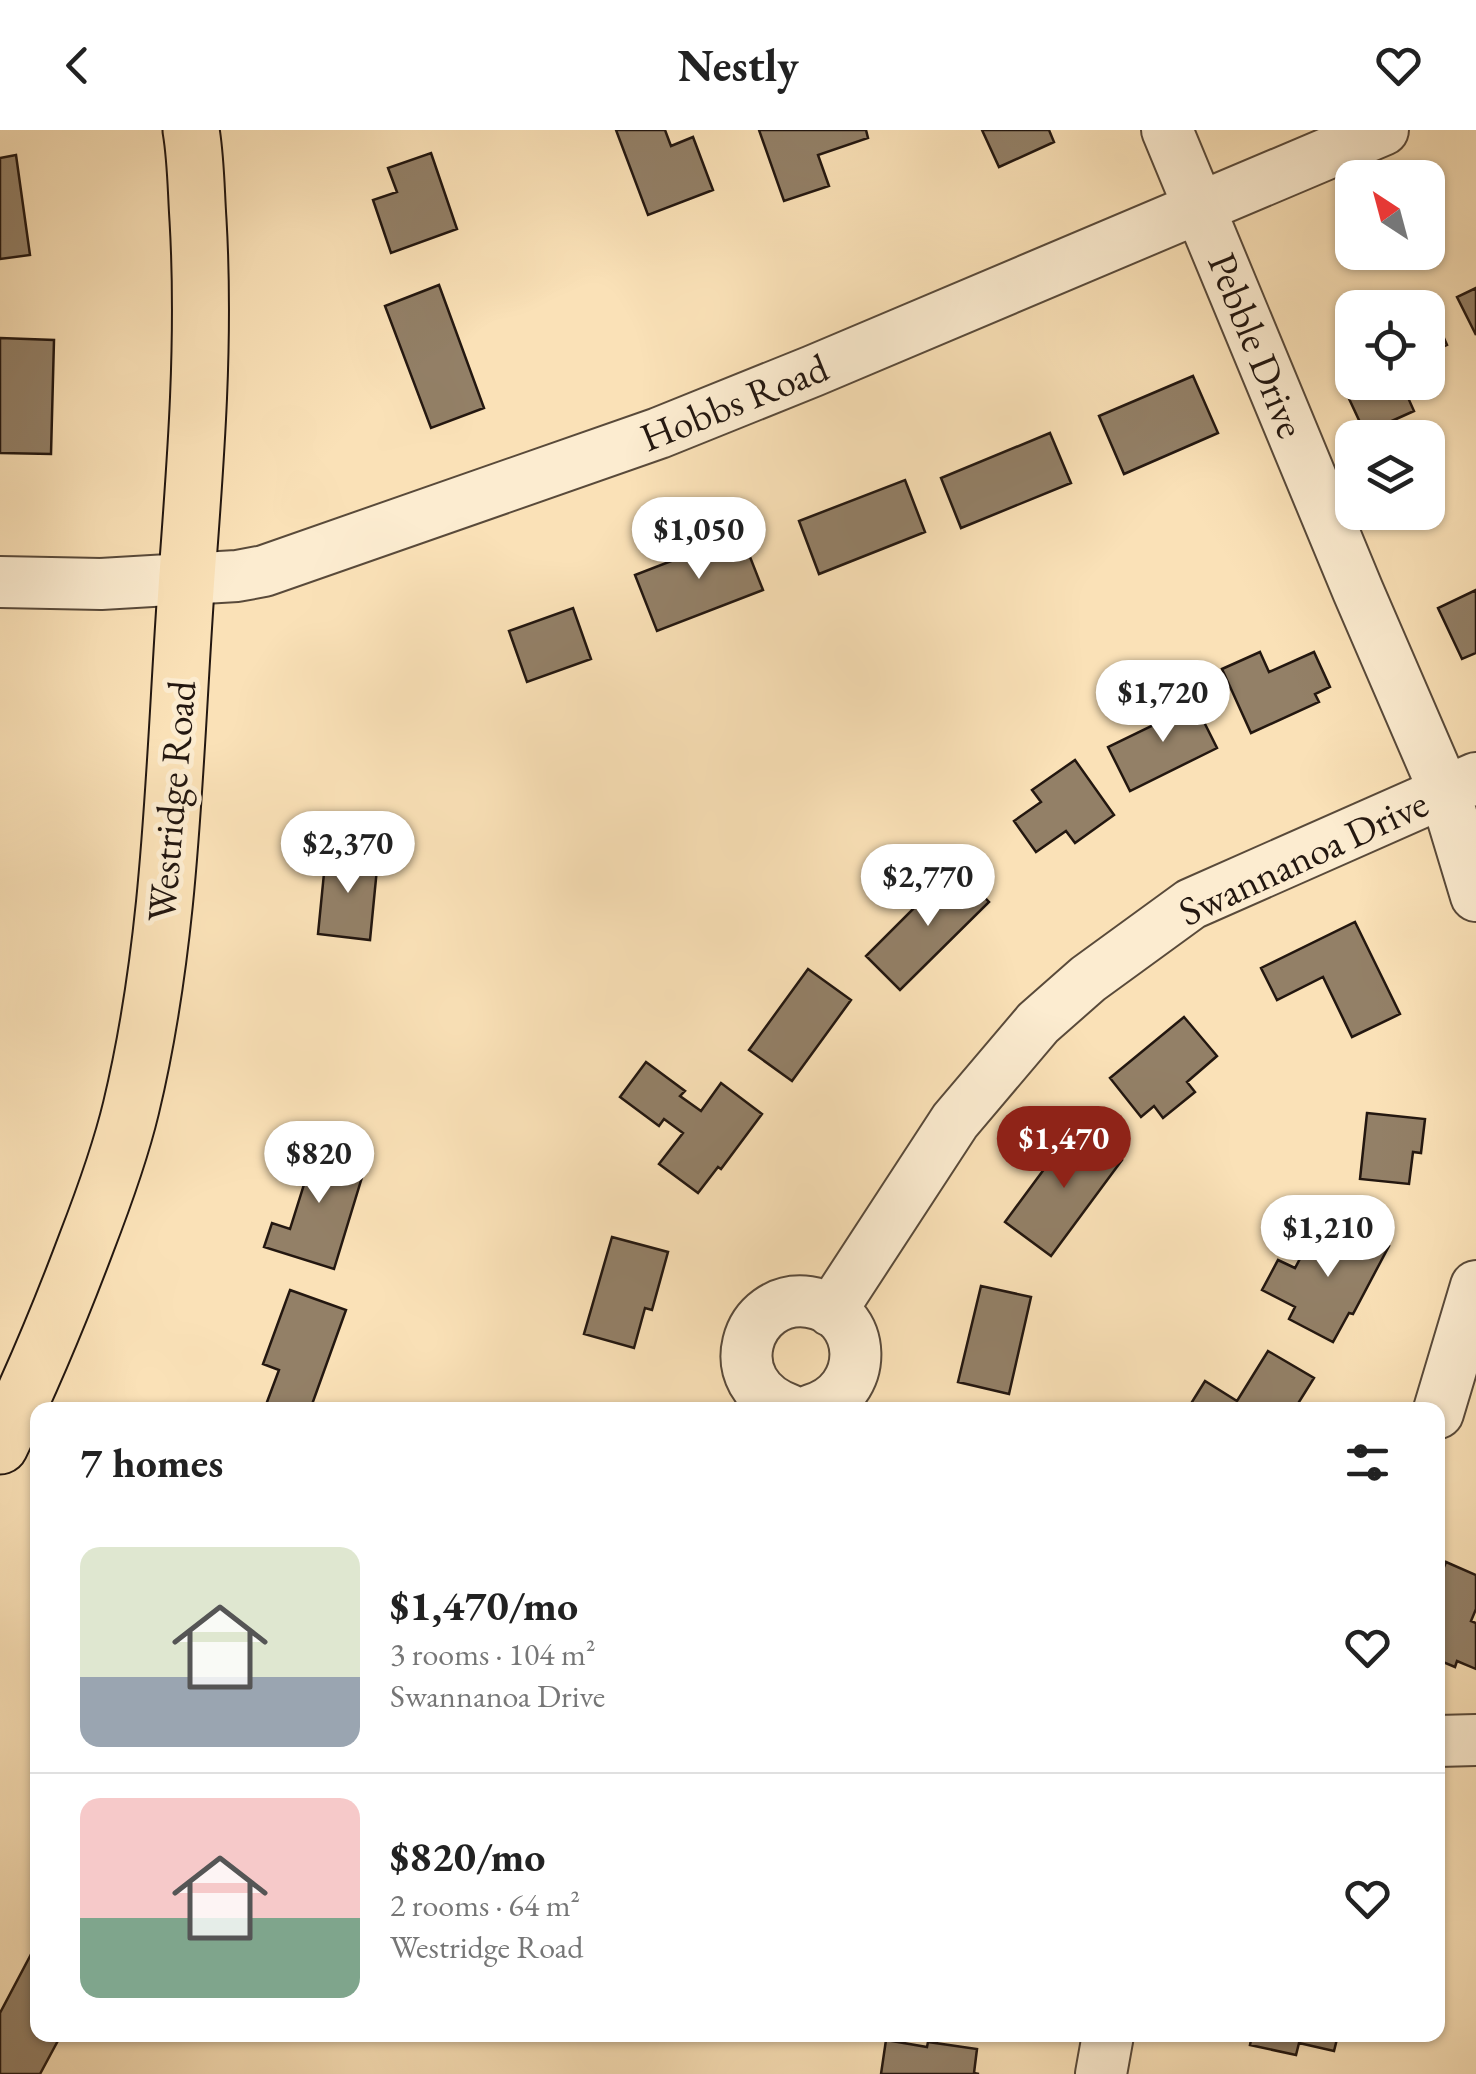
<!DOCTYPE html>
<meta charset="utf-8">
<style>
:root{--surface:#fff;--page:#f2f2f2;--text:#222;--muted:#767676;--line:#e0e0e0;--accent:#8f2418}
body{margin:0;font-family:"EB Garamond",serif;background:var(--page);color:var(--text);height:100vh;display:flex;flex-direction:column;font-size:38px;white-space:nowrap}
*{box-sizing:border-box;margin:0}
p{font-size:32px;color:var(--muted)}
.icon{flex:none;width:55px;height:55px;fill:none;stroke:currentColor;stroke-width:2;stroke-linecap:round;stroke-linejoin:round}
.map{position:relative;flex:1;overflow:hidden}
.details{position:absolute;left:30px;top:1272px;width:1415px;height:640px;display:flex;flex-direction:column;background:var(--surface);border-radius:20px;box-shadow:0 2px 8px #0004}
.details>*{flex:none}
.needle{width:65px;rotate:324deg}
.buttons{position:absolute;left:1335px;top:30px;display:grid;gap:20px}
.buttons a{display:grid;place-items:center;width:110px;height:110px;border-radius:20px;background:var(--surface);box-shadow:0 2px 8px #0004;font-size:50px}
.price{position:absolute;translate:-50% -85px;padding:0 22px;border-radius:35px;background:#fff;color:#222;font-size:32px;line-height:65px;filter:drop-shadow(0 2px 5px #0008)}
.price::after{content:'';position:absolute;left:50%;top:60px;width:30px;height:22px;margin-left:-15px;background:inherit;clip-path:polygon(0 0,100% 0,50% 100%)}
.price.selected{background:var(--accent);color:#fff}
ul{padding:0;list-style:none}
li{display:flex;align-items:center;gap:30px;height:250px;padding:0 50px}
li+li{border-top:2px solid var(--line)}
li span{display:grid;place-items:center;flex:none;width:280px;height:200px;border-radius:20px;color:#555}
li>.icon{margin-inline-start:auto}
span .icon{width:120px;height:120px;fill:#fffc;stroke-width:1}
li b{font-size:42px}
h2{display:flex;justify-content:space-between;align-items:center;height:120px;padding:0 50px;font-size:42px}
header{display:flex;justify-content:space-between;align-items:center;height:130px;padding:0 50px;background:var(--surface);font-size:45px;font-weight:700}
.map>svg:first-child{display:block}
.building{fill:#938067;stroke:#231710;stroke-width:2.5}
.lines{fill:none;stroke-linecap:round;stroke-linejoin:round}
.minor-casing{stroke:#594a3a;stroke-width:54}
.major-casing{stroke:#231710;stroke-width:59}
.minor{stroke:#fcecd0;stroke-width:50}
.major{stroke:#fae1b7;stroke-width:55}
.labels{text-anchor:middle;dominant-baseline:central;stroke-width:10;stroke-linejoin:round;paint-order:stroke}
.street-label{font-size:40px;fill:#231710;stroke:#fcecd0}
</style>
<header><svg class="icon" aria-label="back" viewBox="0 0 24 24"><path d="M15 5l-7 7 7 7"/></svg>Nestly<svg class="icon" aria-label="heart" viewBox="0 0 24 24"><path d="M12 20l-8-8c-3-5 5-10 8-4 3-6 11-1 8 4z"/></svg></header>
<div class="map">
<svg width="1476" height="1944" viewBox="0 0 1476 1944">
<rect width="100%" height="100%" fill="#fae1b7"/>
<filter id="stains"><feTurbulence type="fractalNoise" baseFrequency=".002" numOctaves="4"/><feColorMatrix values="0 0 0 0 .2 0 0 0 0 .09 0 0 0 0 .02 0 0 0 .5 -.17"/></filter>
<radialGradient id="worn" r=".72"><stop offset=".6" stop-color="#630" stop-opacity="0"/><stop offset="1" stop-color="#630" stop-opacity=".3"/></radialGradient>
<path class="building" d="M616,0h49l6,16 22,-9 20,53 -65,25z
M759,0h107l2,8 -50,17 11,31 -45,15z
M982,0h67l5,12 -55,25z
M431,23l26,76 -66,24 -18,-53 24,-8 -9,-24z
M16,25l14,100 -30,4v-101z
M439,155l45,123 -53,20 -46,-122z
M1476,158v47l-19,-38z
M1425,165l22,50 -19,9v-46h-31z
M0,208l54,2 -3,114 -51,-1z
M1193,246l25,57 -94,41 -25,-58z
M1361,252h40l13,29 -49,22 -20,-43z
M1050,303l21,50 -110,45 -20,-50z
M905,350l20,52 -106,42 -20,-53z
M741,404l22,56 -106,41 -22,-56z
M1476,460v63l-14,6 -24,-51z
M573,478l18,51 -64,23 -18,-51z
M1260,522l9,20 45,-20 16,35 -15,7 4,8 -68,31 -29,-64z
M1191,566l26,52 -87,43 -22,-44 58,-28 -5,-9z
M1075,630l39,55 -39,28 -9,-12 -30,21 -22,-31 27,-19 -9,-12z
M326,723l52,5 -8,82 -52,-6z
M955,737l34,35 -89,88 -34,-34z
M1355,792l45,92 -48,23 -29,-60 -46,23 -16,-32z
M808,839l43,31 -59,81 -43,-31z
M1184,887l33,39 -30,26 8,10 -32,26 -9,-12 -13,11 -31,-39z
M646,932l39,29 -5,5 21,15 20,-28 41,31 -41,55 -3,-2 -20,26 -39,-29 24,-31 -19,-14 -5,7 -39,-29z
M1367,983l58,6 -4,34 -8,-1 -4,32 -49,-5z
M1076,996l46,34 -71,96 -46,-34z
M292,1012l74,22 -32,105 -70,-22 8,-24 18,6 16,-51 -23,-7z
M1340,1090l49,26 -36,68 -4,-1 -16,29 -44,-23 6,-12 -33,-17 16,-30 17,8 15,-28 15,8z
M612,1107l56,15 -16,58 -7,-2 -11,40 -50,-14z
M981,1156l50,11 -22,97 -51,-12z
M290,1160l56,20 -36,100h-46l15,-40 -16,-6z
M1268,1221l46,27 -20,32h-107l18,-29 32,20z
M1446,1432l30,13v34l-5,12 5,2v46l-19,-8 -2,6 -17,-7v-78z
M38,1811v94h23l-21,39h-40v-61z
M1252,1905h86l-4,16 -35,-8 -3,12 -46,-10z
M886,1910l41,7 1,-5 49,7 -3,24 5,1h-98z"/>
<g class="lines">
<defs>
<path id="minor" d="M1167,0l191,461 86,199 32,106
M0,452l101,2 136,-8 27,-5 395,-138 154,-62 570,-241
M831,1181l124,-190 83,-98 50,-44 103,-75 285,-126
M790,1280c-74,-26 -44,-117 19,-108 60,9 63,91 2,108
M1438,1283l38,-127
M1438,1611l38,-1
M1101,1944l7,-39"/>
<path id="major" d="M0,1316c32,-66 60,-133 86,-202 17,-44 34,-90 45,-136 42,-174 43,-355 56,-533 9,-118 18,-236 11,-355 -2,-30 -2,-61 -7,-90"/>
</defs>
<use href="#minor" class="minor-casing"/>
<use href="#major" class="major-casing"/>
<use href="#minor" class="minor"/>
<use href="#major" class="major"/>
</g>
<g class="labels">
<g class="street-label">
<text transform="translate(1257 215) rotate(68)">Pebble Drive</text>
<text transform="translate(734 272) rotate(-22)">Hobbs Road</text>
<text transform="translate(171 671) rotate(-85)">Westridge Road</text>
<text transform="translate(1303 727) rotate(-25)">Swannanoa Drive</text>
</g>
</g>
<rect width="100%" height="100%" filter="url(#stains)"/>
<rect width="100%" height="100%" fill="url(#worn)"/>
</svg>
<div class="buttons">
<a><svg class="needle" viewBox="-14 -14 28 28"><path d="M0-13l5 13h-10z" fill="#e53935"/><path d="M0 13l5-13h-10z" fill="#767676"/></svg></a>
<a><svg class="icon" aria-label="locate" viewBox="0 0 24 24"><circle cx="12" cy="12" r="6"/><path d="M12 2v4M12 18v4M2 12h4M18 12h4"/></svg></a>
<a><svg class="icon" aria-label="layers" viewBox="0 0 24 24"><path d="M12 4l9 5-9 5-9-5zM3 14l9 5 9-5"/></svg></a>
</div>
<b class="price" style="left:699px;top:452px">$1,050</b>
<b class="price" style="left:1163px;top:615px">$1,720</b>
<b class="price" style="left:348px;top:766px">$2,370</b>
<b class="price" style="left:928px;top:799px">$2,770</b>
<b class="price selected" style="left:1064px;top:1061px">$1,470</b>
<b class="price" style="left:319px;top:1076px">$820</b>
<b class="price" style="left:1328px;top:1150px">$1,210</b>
<section class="details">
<h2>7 homes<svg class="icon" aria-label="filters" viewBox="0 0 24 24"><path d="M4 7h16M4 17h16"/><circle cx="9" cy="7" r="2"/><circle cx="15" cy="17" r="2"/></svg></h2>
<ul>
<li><span style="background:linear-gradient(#dfe7d0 65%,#9aa5b1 0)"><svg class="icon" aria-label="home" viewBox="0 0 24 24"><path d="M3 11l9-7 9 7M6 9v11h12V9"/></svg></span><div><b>$1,470/mo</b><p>3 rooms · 104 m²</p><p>Swannanoa Drive</p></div><svg class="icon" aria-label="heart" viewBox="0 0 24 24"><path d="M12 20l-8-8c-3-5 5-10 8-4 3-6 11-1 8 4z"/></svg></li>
<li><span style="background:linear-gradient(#f6c9c9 60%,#7fa58c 0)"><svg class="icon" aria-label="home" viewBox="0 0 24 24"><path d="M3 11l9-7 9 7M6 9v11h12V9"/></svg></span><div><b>$820/mo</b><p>2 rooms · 64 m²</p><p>Westridge Road</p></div><svg class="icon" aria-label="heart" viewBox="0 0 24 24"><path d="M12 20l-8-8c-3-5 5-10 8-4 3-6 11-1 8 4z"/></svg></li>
</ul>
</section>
</div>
